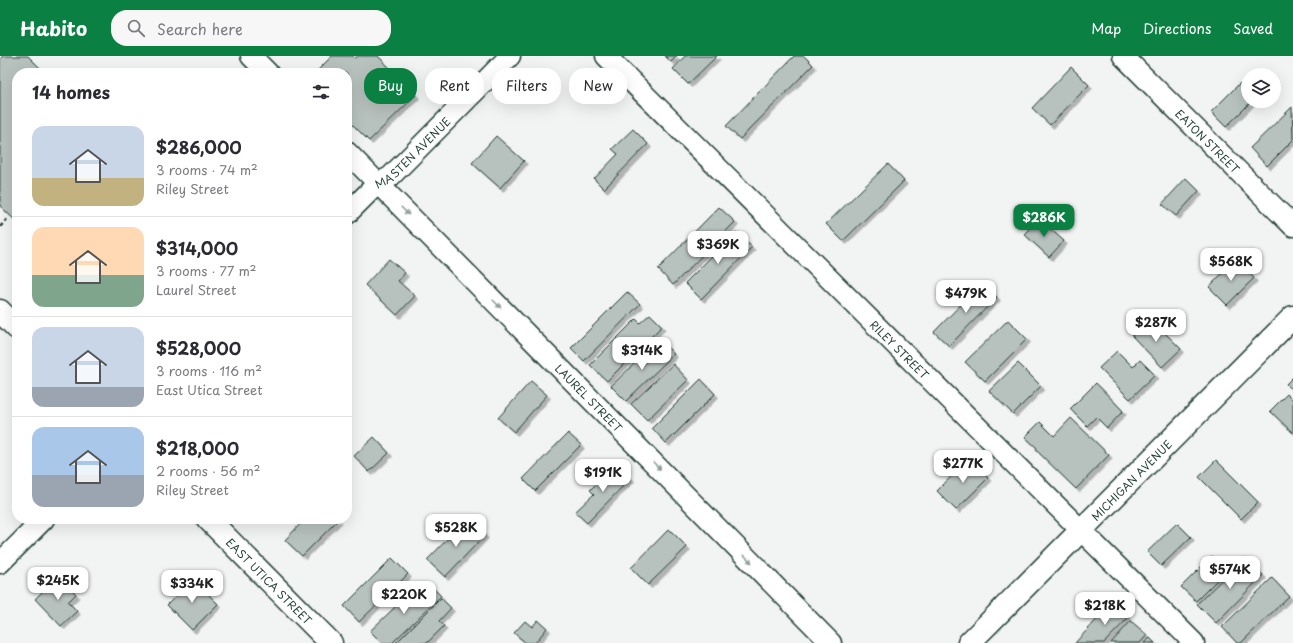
<!DOCTYPE html>
<meta charset="utf-8">
<style>
:root{--surface:#fff;--page:#f7f7f7;--text:#2b2b33;--muted:#7c7c81;--line:#e1e1e2;--accent:#0b8043}
body{margin:0;font-family:"Playpen Sans",sans-serif;background:var(--page);color:var(--text);height:100vh;display:flex;flex-direction:column;font-size:15px;white-space:nowrap}
*{box-sizing:border-box;margin:0}
p{font-size:13px;color:var(--muted)}
.icon{flex:none;width:22px;height:22px;fill:none;stroke:currentColor;stroke-width:2;stroke-linecap:round;stroke-linejoin:round}
.map{position:relative;flex:1;overflow:hidden}
.drawer{position:absolute;left:12px;top:12px;width:340px;height:456px;display:flex;flex-direction:column;background:var(--surface);border-radius:16px;box-shadow:0 4px 16px #0002}
.drawer>*{flex:none}
.top-card{position:absolute;left:364px;top:12px;width:380px;height:36px;display:flex;gap:8px}
.fabs{position:absolute;left:1241px;top:12px;display:grid;gap:8px}
.fabs a{display:grid;place-items:center;width:40px;height:40px;border-radius:50%;background:var(--surface);box-shadow:0 4px 16px #0002;font-size:20px}
.price{position:absolute;translate:-50% -34px;padding:0 9px;border-radius:8px;background:#fff;color:#222;font-size:13px;line-height:26px;filter:drop-shadow(0 1px 2px #0008)}
.price::after{content:'';position:absolute;left:50%;top:24px;width:12px;height:9px;margin-left:-6px;background:inherit;clip-path:polygon(0 0,100% 0,50% 100%)}
.price.on{background:var(--accent);color:#fff}
ul{padding:0;list-style:none}
li{display:flex;align-items:center;gap:12px;height:100px;padding:0 20px}
li+li{border-top:1px solid var(--line)}
li span{display:grid;place-items:center;flex:none;width:112px;height:80px;border-radius:12px;color:#555}
li>.icon{margin-inline-start:auto}
span .icon{width:48px;height:48px;fill:#fffc;stroke-width:1}
li b{font-size:17px}
h2{display:flex;justify-content:space-between;align-items:center;height:48px;padding:0 20px;font-size:17px}
.chip{padding:0 14px;border-radius:16px;background:var(--surface);box-shadow:0 4px 16px #0002;font-size:14px;line-height:36px}
.chip.on{background:var(--accent);color:#fff}
header{display:flex;align-items:center;gap:24px;box-sizing:border-box;height:56px;padding:0 20px;background:var(--accent);color:#fff}
header strong{font-size:19px}
nav{display:flex;gap:22px;margin-inline-start:auto;font-size:14px}
.search{width:280px;height:36px;background:var(--page);display:flex;align-items:center;gap:10px;box-sizing:border-box;padding:0 14px;border-radius:16px;color:var(--muted);font-size:15px}
.map>svg:first-child{display:block}
.building{fill:#b7c1bd;stroke:#1f3d34;filter:url(#shadow)}
.lines{fill:none;stroke-linecap:round;stroke-linejoin:round}
.minor-casing{stroke:#1f3d34;stroke-width:23}
.tertiary-casing{stroke:#1f3d34;stroke-width:25}
.path{stroke:#1f3d34;stroke-width:2.5;stroke-dasharray:4 3;stroke-linecap:butt}
.minor{stroke:#fff;stroke-width:20}
.tertiary{stroke:#fff;stroke-width:22}
.oneway{fill:#8f9e9a}
.labels{text-anchor:middle;dominant-baseline:central;stroke-width:3.5;stroke-linejoin:round;paint-order:stroke}
.street-label{font-size:11px;fill:#1f3d34;stroke:#fff}
</style>
<header>
<strong>Habito</strong>
<div class="search"><svg class="icon" aria-label="search" viewBox="0 0 24 24"><circle cx="10" cy="10" r="6"/><path d="M15 15l6 6"/></svg>Search here</div>
<nav><a>Map</a><a>Directions</a><a>Saved</a></nav>
</header>
<div class="map">
<svg width="1293" height="587" viewBox="0 0 1293 587">
<defs>
<filter id="shadow"><feDropShadow dx="3.5" dy="3.5" stdDeviation="0" flood-color="#0004"/></filter>
</defs>
<rect width="100%" height="100%" fill="#f2f3f3"/>
<filter id="ink" filterUnits="userSpaceOnUse"><feTurbulence type="fractalNoise" baseFrequency=".025" numOctaves="2"/><feDisplacementMap in="SourceGraphic" scale="8" xChannelSelector="R" yChannelSelector="G"/><feConvolveMatrix kernelMatrix="1 2 1 2 8 2 1 2 1" color-interpolation-filters="sRGB"/></filter>
<g filter="url(#ink)">
<path class="building" d="M3,0h25l17,17h-28v149l-17,-16v-147z
M332,0h21l2,2 3,-2h20l38,39 -47,46 -22,-22v-46h-32z
M665,0h12l-6,6z
M685,0h32l-29,28 -15,-15z
M794,0h10l9,9 -73,74 -14,-13z
M1071,11l18,18 -39,40 -18,-17z
M1240,27l8,8v10h4l-26,26 -15,-15z
M1292,51l1,33 -26,26 -17,-18z
M633,73l15,15 -44,45 -10,-10 24,-25 -6,-5z
M496,80l28,25 -24,27 -28,-25z
M888,108l16,17 -61,60 -17,-17z
M1186,122l13,13 -23,25 -14,-12z
M719,151l16,15 -62,63 -15,-16z
M1039,163l25,22 -15,16 -25,-23z
M736,176l16,15 -51,52 -16,-16z
M389,203l16,14 -7,8 17,15 -18,19 -32,-30z
M1235,204l19,18 -27,27 -18,-18z
M982,227l15,14 -48,49 -15,-14z
M627,236l13,12 -56,57 -13,-13z
M650,258l12,12 -55,55 -17,-16 46,-46 4,4z
M1150,262l31,31 -19,18 -30,-31z
M1008,264l19,19 -42,42 -20,-19z
M659,283l15,15 -48,47 -15,-15 27,-26 5,5 8,-8 -5,-5z
M1117,295l16,16 7,-7 15,15 -25,24 -31,-31z
M1018,307l23,23 -28,28 -24,-23z
M673,308l15,16 -41,40 -16,-16z
M1293,321v13l-7,-6z
M701,323l14,15 -49,49 -14,-15z
M531,325l16,14 -33,37 -16,-14z
M1096,327l27,28 -16,17 -11,-11 -9,9 -17,-17z
M1287,338l6,6v33l-23,-22z
M1071,362l38,37 -33,34 -40,-39 1,-2 -12,-11 15,-15 14,14z
M568,377l13,12 -46,46 -12,-12z
M374,381l15,16 -20,19 -15,-16z
M969,402l19,20 -32,32 -19,-19z
M1216,404l42,42 -17,17 -42,-42z
M616,408l15,14 -44,45 -12,-11 19,-18 -4,-4z
M468,462l17,17 -40,42 -18,-17z
M305,463h34l-37,37 -17,-16z
M1177,467l14,14 -30,29 -14,-14z
M669,473l18,18 -39,38 -17,-17z
M1212,500l14,15 -30,30 -15,-14z
M1245,501l18,18 -47,48 -19,-19z
M392,502l16,16 -49,48 -15,-16z
M58,520l18,18 -8,8 9,9 -16,15 -26,-27z
M1272,522l17,18 -48,47h-4l-15,-16z
M193,523l25,25 -26,26 -25,-25z
M432,531l9,9 -49,47h-10l-12,-12 45,-43 7,8z
M441,542l10,10 -12,13 5,5 -17,17h-31z
M1113,546l16,15 -25,26h-29z
M538,564l9,8 -12,15h-9l-12,-10 11,-12 7,6z
M1131,565l16,14 -7,8h-29z
M1150,582l5,5h-11z"/>
<g class="lines">
<defs>
<g id="minor">
<path d="M251,0l17,17"/>
<path id="s1" d="M606,0l588,587"/>
<path id="s2" d="M1123,0l170,170"/>
<path id="s3" d="M347,96l484,491"/>
<path id="s4" d="M347,158l31,-31 12,-6 120,-121"/>
<path d="M0,507l44,-44"/>
</g>
<g id="tertiary">
<path d="M0,255l17,17"/>
<path id="s5" d="M208,463l123,124"/>
<path id="s6" d="M969,587l324,-326"/>
</g>
</defs>
<use href="#minor" class="minor-casing"/>
<use href="#tertiary" class="tertiary-casing"/>
<path class="path" d="M0,171l7,-8"/>
<use href="#minor" class="minor"/>
<use href="#tertiary" class="tertiary"/>
</g>
<defs><path id="oneway-solid" d="M-6-.8H1V-3.2L6.5 0L1 3.2V.8H-6Z"/></defs>
<g class="oneway">
<use href="#oneway-solid" transform="translate(405 155) rotate(45)"/>
<use href="#oneway-solid" transform="translate(497 248) rotate(45)"/>
<use href="#oneway-solid" transform="translate(657 410) rotate(45)"/>
<use href="#oneway-solid" transform="translate(748 503) rotate(45)"/>
</g>
</g>
<g class="labels">
<g class="street-label">
<text stroke="none"><textPath href="#s2" startOffset="120">EATON STREET</textPath></text>
<text stroke="none"><textPath href="#s4" startOffset="90">MASTEN AVENUE</textPath></text>
<text stroke="none"><textPath href="#s1" startOffset="415">RILEY STREET</textPath></text>
<text stroke="none"><textPath href="#s3" startOffset="345">LAUREL STREET</textPath></text>
<text stroke="none"><textPath href="#s6" startOffset="230">MICHIGAN AVENUE</textPath></text>
<text stroke="none"><textPath href="#s5" startOffset="87">EAST UTICA STREET</textPath></text>
</g>
</g>
</svg>
<div class="fabs">
<a><svg class="icon" aria-label="layers" viewBox="0 0 24 24"><path d="M12 4l9 5-9 5-9-5zM3 14l9 5 9-5"/></svg></a>
</div>
<b class="price on" style="left:1044px;top:182px">$286K</b>
<b class="price" style="left:718px;top:209px">$369K</b>
<b class="price" style="left:1231px;top:226px">$568K</b>
<b class="price" style="left:966px;top:258px">$479K</b>
<b class="price" style="left:1156px;top:287px">$287K</b>
<b class="price" style="left:642px;top:315px">$314K</b>
<b class="price" style="left:963px;top:428px">$277K</b>
<b class="price" style="left:603px;top:437px">$191K</b>
<b class="price" style="left:456px;top:492px">$528K</b>
<b class="price" style="left:1230px;top:534px">$574K</b>
<b class="price" style="left:58px;top:545px">$245K</b>
<b class="price" style="left:192px;top:548px">$334K</b>
<b class="price" style="left:404px;top:559px">$220K</b>
<b class="price" style="left:1105px;top:570px">$218K</b>
<div class="top-card">
<a class="chip on">Buy</a>
<a class="chip">Rent</a>
<a class="chip">Filters</a>
<a class="chip">New</a>
</div>
<section class="drawer">
<h2>14 homes<svg class="icon" aria-label="filters" viewBox="0 0 24 24"><path d="M4 7h16M4 17h16"/><circle cx="9" cy="7" r="2"/><circle cx="15" cy="17" r="2"/></svg></h2>
<ul>
<li><span style="background:linear-gradient(#c9d6e8 65%,#c2b280 0)"><svg class="icon" aria-label="home" viewBox="0 0 24 24"><path d="M3 11l9-7 9 7M6 9v11h12V9"/></svg></span><div><b>$286,000</b><p>3 rooms · 74 m²</p><p>Riley Street</p></div></li>
<li><span style="background:linear-gradient(#ffd9b3 60%,#7fa58c 0)"><svg class="icon" aria-label="home" viewBox="0 0 24 24"><path d="M3 11l9-7 9 7M6 9v11h12V9"/></svg></span><div><b>$314,000</b><p>3 rooms · 77 m²</p><p>Laurel Street</p></div></li>
<li><span style="background:linear-gradient(#c9d6e8 75%,#9aa5b1 0)"><svg class="icon" aria-label="home" viewBox="0 0 24 24"><path d="M3 11l9-7 9 7M6 9v11h12V9"/></svg></span><div><b>$528,000</b><p>3 rooms · 116 m²</p><p>East Utica Street</p></div></li>
<li><span style="background:linear-gradient(#a9c7e8 60%,#9aa5b1 0)"><svg class="icon" aria-label="home" viewBox="0 0 24 24"><path d="M3 11l9-7 9 7M6 9v11h12V9"/></svg></span><div><b>$218,000</b><p>2 rooms · 56 m²</p><p>Riley Street</p></div></li>
</ul>
</section>
</div>
